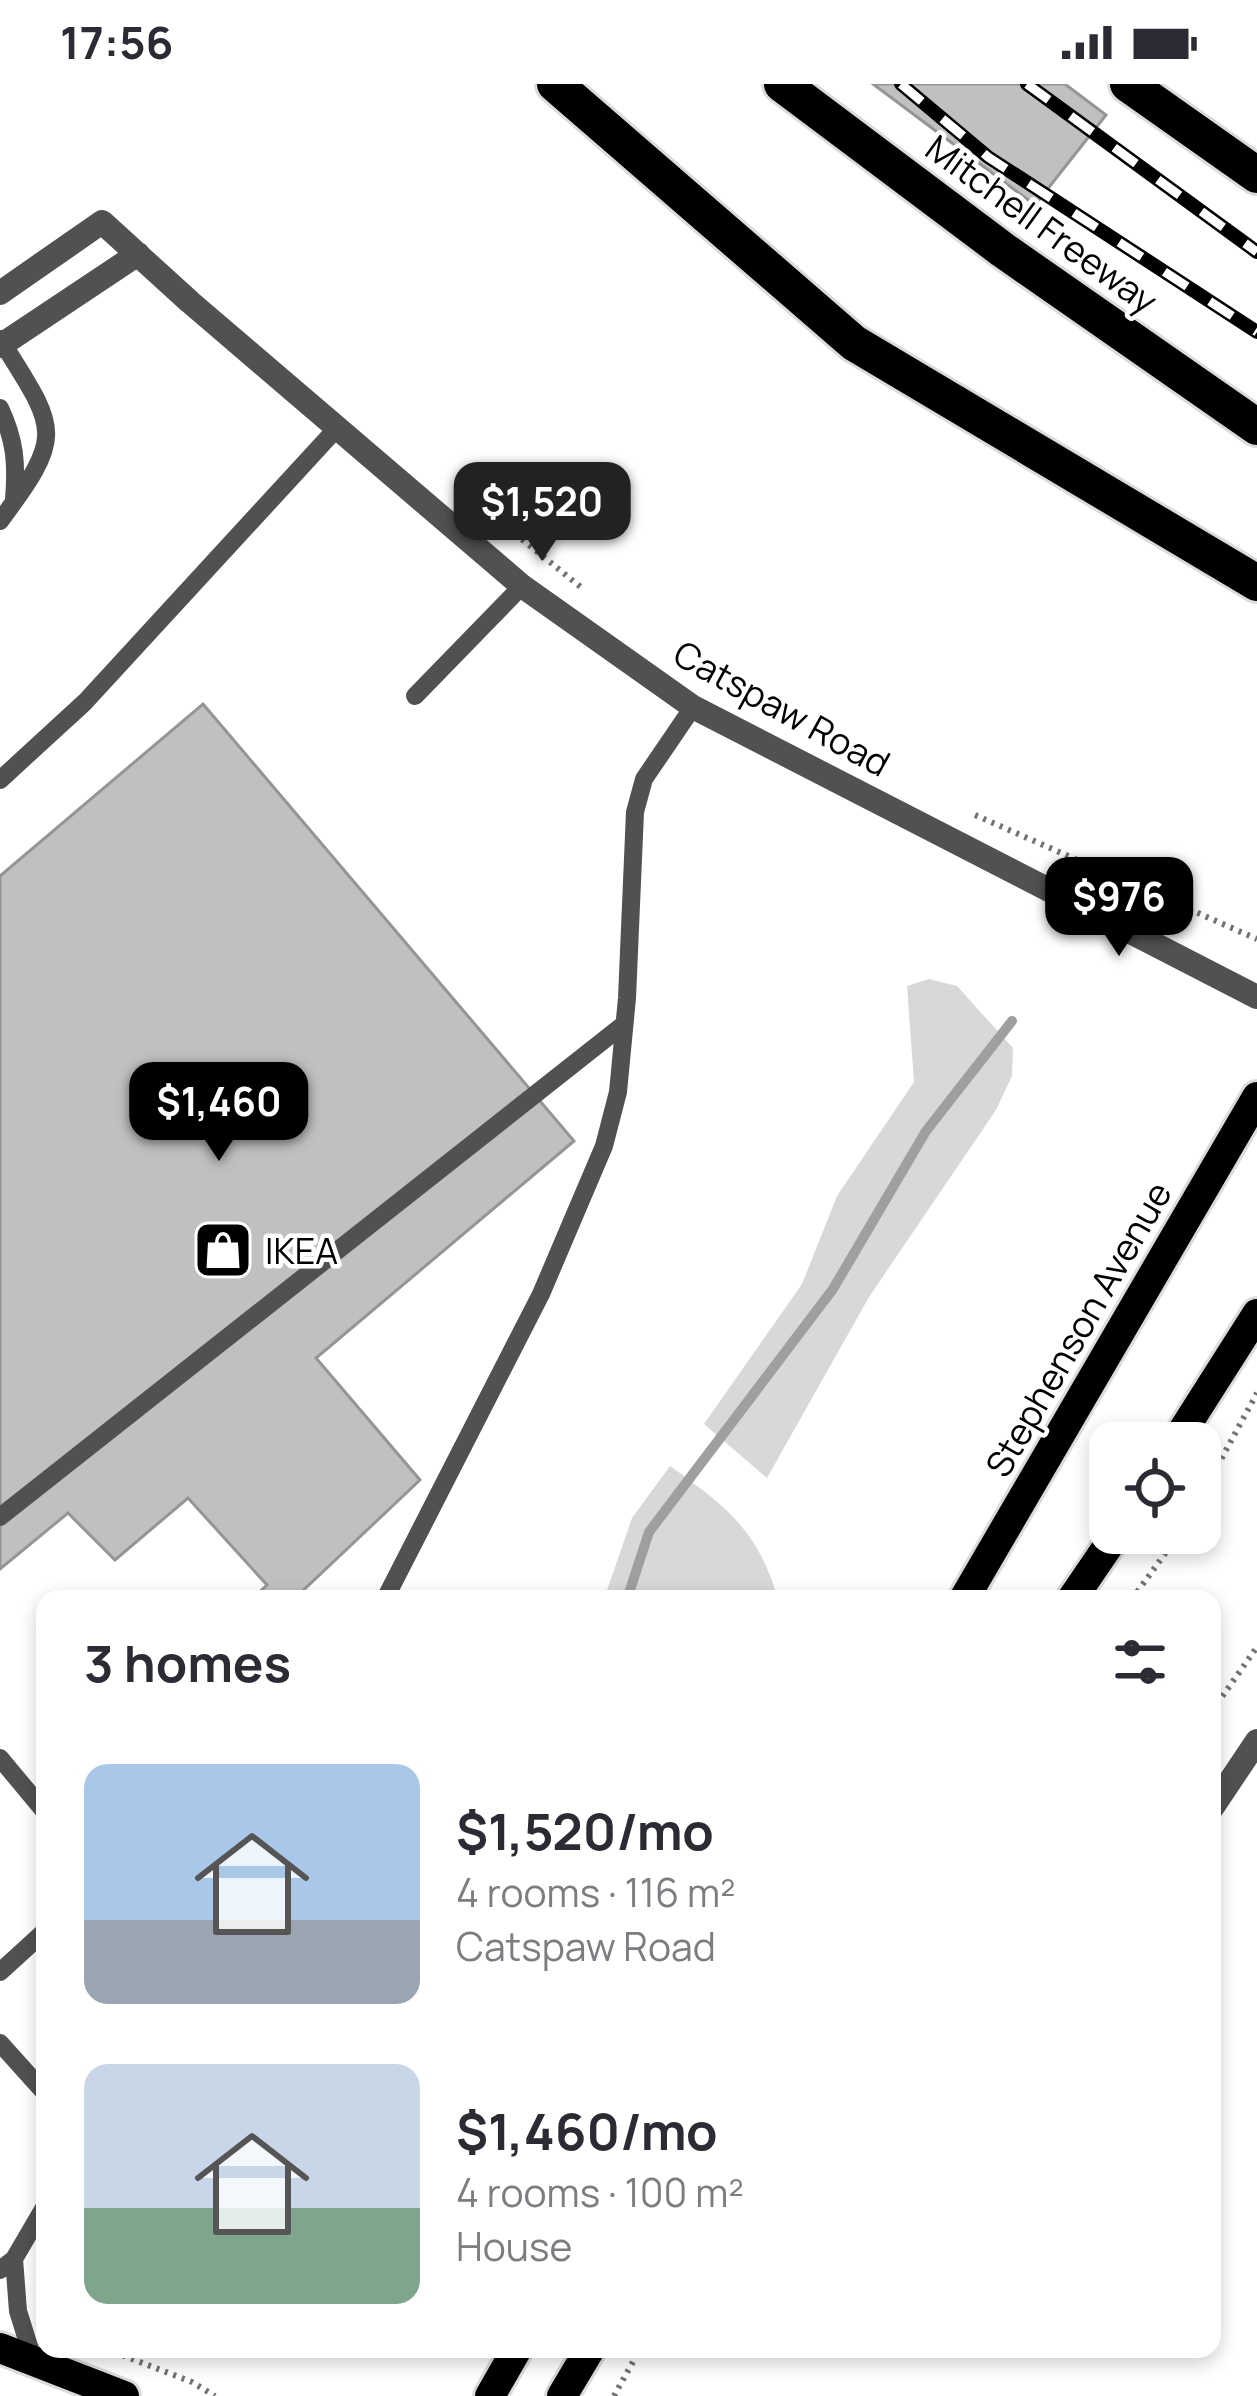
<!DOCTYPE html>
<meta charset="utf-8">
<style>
:root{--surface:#fff;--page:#f2f2f3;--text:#2b2b33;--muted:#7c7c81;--accent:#000}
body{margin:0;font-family:Manrope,sans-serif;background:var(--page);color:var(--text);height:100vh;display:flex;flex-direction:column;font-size:45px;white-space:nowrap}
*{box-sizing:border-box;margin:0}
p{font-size:39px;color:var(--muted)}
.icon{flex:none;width:66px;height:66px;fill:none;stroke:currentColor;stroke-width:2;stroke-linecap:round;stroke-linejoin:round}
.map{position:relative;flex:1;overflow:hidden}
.sheet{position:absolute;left:36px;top:1506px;width:1185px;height:768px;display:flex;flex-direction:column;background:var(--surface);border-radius:24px;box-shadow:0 6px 18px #0003}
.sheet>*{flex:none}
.tools{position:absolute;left:1089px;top:1338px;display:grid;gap:24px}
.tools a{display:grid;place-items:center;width:132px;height:132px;border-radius:24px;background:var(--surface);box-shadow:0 6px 18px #0003;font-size:60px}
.price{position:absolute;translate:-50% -102px;padding:0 27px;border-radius:24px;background:var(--accent);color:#fff;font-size:39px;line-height:78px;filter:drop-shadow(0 3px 6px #0008)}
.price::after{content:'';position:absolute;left:50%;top:72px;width:36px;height:27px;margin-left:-18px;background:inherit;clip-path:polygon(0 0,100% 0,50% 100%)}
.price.on{background:#222;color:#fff}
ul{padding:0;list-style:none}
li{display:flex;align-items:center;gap:36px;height:300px;padding:0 48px}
li span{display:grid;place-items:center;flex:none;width:336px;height:240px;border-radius:24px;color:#555}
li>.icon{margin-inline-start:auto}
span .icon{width:144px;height:144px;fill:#fffc;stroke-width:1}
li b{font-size:51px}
h2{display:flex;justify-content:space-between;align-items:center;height:144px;padding:0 48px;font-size:51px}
.status{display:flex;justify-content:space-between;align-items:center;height:84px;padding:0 60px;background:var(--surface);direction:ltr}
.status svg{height:33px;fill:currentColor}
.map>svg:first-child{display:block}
.green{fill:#d8d8d8}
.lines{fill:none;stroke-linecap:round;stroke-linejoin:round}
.stream{stroke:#9f9f9f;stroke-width:10}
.building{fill:#c0c0c0;stroke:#959595;stroke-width:3}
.primary-casing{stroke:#dbdbdb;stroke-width:36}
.motorway-casing{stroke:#dbdbdb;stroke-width:42}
.path{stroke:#737373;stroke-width:6;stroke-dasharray:3 6;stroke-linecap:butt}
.service{stroke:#515151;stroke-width:18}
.minor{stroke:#515151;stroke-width:24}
.primary{stroke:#000;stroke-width:30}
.motorway{stroke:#000;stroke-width:36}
.rail-casing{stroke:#000;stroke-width:14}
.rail{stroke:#fff;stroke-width:9;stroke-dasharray:27;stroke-linecap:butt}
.labels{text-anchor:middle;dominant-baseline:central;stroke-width:9;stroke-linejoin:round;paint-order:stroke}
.street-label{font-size:36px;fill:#000;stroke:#fff}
.poi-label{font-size:36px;fill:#000;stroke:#fff;text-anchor:start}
</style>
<div class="status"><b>17:56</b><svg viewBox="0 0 49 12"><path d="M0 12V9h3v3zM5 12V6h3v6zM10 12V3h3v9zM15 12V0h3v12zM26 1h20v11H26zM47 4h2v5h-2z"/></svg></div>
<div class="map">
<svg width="1257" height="2312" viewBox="0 0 1257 2312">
<rect width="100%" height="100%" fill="#fff"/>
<path class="green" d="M929,895l28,7 56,62 -1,28 -16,34 -127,187 -102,181 -63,-54 98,-140 35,-88 77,-114 -7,-96z
M670,1382c56,40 88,64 108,133h-174l28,-81z"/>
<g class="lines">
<path class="stream" d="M627,1515l22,-67 184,-243 93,-158 86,-110"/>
</g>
<path class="building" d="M873,0h192l41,31 -71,90z
M203,620l371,437 -258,217 104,122 -126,119h-42l15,-14 -79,-87 -73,62 -47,-47 -68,56v-693z"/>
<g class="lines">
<defs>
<path id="primary" d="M1175,1359l82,-129
M964,1515l293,-502
M1072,1515l45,-66
M0,2264l124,48
M490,2312l27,-47
M562,2312l28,-47"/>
<path id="motorway" d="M555,0l299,259 403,240
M782,0l221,166 254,177
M1128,0l129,91"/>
</defs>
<use href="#primary" class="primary-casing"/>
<use href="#motorway" class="motorway-casing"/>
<path class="path" d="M466,410l116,94
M975,731l282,124
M1200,1414l57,-105
M1132,1515l48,-66
M1212,1627l45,-64
M106,2265l86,33 23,14
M614,2312l26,-47"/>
<path class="service" d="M0,255c57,91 66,94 0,182
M0,324c15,32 17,55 14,91
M415,612l107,-110
M0,696l85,-78 252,-274
M0,1433l623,-492
M385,1515l156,-305 63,-148 14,-54 9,-94 8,-186 9,-33 49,-72
M0,1674l45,54
M0,1888l45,-41
M0,1959l45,50
M14,2175l4,52 15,48
M0,2186l14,-11 31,-53"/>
<path class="minor" d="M0,209l102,-71 88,80 332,284 171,121 564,290
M0,262l138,-92
M1212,1724l45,-67"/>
<use href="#primary" class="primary"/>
<use href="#motorway" class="motorway"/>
<defs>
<path id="rail" d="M901,0l87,73 269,175
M1027,0l230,168"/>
</defs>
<use href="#rail" class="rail-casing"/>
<use href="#rail" class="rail"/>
</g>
<defs>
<symbol id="shop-square" viewBox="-11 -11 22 22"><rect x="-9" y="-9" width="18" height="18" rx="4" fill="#000" stroke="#fff"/><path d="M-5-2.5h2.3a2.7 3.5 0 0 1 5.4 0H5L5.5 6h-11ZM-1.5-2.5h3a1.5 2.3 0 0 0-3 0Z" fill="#fff"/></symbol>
</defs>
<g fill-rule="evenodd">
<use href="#shop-square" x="190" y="1133" width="66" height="66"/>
</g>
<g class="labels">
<g class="street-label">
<text transform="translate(1042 140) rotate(36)">Mitchell Freeway</text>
<text transform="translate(782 624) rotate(29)">Catspaw Road</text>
<text transform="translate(1078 1245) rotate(-60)">Stephenson Avenue</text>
</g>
<g class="poi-label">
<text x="265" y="1166">IKEA</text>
</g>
</g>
</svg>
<div class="tools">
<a><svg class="icon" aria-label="locate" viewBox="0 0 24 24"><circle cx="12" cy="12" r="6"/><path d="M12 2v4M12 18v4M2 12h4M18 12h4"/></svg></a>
</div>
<b class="price on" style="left:542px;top:480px">$1,520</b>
<b class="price" style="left:1119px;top:875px">$976</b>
<b class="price" style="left:219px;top:1080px">$1,460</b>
<section class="sheet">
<h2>3 homes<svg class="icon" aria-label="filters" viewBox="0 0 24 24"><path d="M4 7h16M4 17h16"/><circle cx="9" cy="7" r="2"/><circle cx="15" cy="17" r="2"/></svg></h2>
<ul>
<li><span style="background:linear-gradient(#a9c7e8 65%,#9aa5b1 0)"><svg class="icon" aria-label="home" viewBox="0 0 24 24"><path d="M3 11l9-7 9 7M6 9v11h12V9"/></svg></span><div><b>$1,520/mo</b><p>4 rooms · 116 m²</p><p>Catspaw Road</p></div></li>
<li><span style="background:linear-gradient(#c9d6e8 60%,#7fa58c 0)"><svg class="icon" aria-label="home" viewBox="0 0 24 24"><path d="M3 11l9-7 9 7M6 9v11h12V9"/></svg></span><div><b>$1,460/mo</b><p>4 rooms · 100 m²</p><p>House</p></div></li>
</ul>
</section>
</div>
